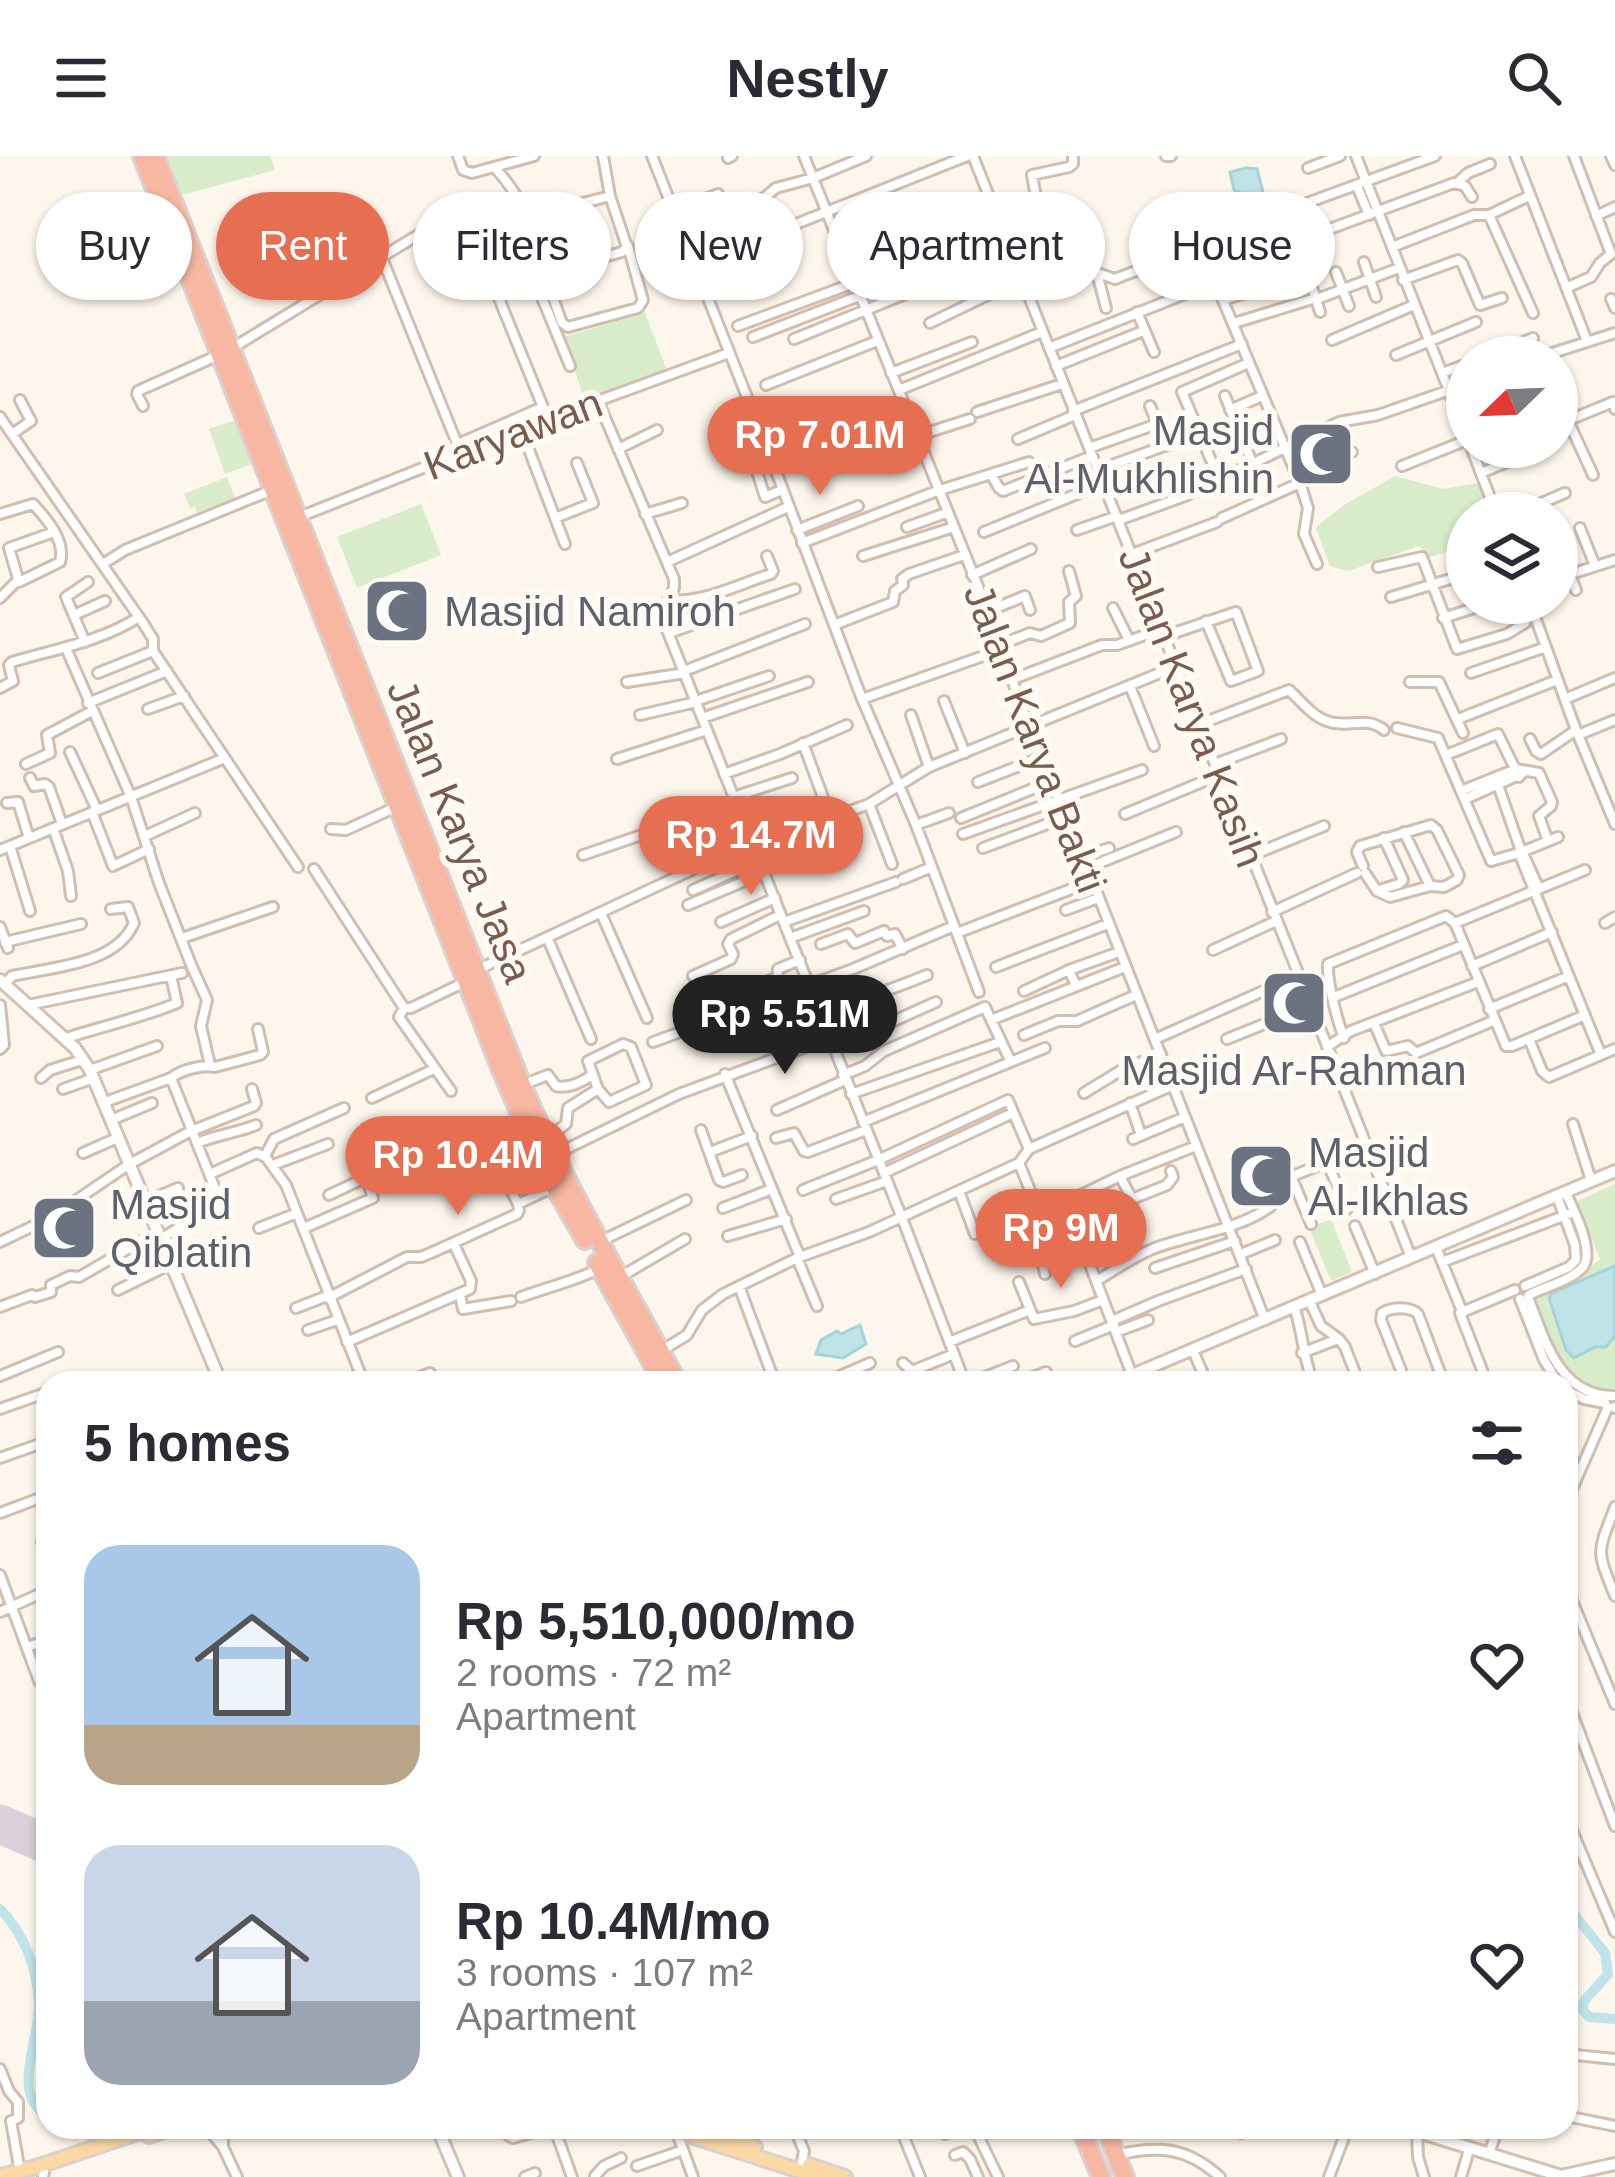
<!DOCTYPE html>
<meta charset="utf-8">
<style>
:root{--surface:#fff;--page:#f2f2f3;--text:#2b2b33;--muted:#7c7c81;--accent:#e76f51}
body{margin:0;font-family:Helvetica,sans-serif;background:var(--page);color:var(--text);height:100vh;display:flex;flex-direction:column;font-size:45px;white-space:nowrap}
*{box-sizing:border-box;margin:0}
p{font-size:39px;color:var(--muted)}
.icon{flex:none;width:66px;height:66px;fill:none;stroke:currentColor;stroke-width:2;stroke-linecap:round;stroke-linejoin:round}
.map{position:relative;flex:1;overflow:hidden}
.sheet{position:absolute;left:36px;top:1215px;width:1542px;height:768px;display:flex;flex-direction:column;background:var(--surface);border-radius:36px;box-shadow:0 3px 9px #0004}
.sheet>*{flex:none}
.guide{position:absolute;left:36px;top:36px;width:1545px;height:108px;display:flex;gap:24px}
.needle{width:78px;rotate:247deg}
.buttons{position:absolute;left:1446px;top:180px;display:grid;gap:24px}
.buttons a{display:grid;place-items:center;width:132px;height:132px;border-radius:50%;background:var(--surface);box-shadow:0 3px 9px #0004;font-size:60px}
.price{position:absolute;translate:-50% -102px;padding:0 27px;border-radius:42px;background:var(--accent);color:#fff;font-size:39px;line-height:78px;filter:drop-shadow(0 3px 6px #0008)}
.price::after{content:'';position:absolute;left:50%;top:72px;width:36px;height:27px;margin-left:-18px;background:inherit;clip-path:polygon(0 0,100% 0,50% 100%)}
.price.current{background:#222;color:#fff}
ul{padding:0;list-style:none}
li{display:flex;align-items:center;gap:36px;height:300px;padding:0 48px}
li span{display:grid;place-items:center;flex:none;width:336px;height:240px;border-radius:36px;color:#555}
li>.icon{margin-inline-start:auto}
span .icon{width:144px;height:144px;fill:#fffc;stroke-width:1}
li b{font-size:51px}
h2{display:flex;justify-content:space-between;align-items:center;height:144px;padding:0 48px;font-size:51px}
.chip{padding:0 42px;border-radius:54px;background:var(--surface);box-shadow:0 3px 9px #0004;font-size:42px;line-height:108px}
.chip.current{background:var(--accent);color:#fff}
header{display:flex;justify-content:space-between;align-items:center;height:156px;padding:0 48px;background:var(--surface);font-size:54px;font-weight:800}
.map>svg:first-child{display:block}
.green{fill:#d8ecc9}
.water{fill:#bfe3e8;stroke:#a5d3da;stroke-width:3}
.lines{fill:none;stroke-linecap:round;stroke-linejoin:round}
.river{stroke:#bfe3e8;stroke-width:10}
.runway{stroke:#dbcfda;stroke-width:39}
.street-casing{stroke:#d1beb0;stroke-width:14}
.secondary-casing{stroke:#d6c0b0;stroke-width:16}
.primary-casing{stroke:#dad1cd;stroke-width:18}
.highway-casing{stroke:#dad1cd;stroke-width:22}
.street{stroke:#fff;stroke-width:8}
.secondary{stroke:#fff;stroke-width:10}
.primary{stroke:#fbd9a5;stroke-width:12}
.highway{stroke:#f7b7a3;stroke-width:16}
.labels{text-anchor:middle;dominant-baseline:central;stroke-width:12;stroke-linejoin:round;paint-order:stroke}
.worship-label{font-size:42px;fill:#5b616d;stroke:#fffaf3;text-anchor:start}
.street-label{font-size:42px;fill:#7a5c4d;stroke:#fffaf3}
</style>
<header><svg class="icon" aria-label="menu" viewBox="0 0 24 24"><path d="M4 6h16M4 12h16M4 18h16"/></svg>Nestly<svg class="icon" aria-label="search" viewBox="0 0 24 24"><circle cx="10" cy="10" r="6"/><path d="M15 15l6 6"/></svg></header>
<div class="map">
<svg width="1615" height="2021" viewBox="0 0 1615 2021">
<rect width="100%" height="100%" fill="#fdf6ec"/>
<path class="green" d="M167,0h103l5,14 -93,25z
M645,157l23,60 -83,29 -21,-65z
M238,263l16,44 -29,11 -16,-45z
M1395,320l48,13 35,-6 12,30h-23v33l-37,11 -11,-11 -71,25 -18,-5 -14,-37 1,-3 27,-21z
M227,321l8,21 -38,15 -2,-6 -5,1 -6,-14z
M421,348l20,51 -84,33 -20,-51z
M1615,1028v209c-52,5 -68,-57 -83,-95l68,-38 -23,-59z
M1331,1063l21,53 -21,9 -22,-53z"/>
<path class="water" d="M1246,12l11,1 10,39 -17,4 -4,-17 -12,-5 -4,-18z
M1615,1110v70l-9,11h-11l-21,11 -8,-8 -17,-52 3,-5z
M860,1169l6,19 -23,14 -27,-4 5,-14 16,-9 4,3z"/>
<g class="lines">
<path class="river" d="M1566,1748l39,49 3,21 -24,27 -1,9 6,7 26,2
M0,1753c24,24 37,59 39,94 2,33 -30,94 9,112"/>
<path class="runway" d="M0,1668l48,21"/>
<defs>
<path id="street" d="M458,0l5,14 9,3 62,-17
M652,0l119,302 91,241 54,126 63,167
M804,0l184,455 41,117 54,129 182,463
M973,0l438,1101
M1166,0h5
M1356,0l111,280
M1515,0l72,185
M1611,0l4,9
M728,2l4,-2
M494,11c29,30 41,64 50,104l5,1 73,-20 5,-5 -17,-51 -7,-40
M1308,12l32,-12
M1458,26l10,-9 22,-9
M1357,30l12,29
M673,55l45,-17
M996,57l37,-11 3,-5 -4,-22 37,-8 4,-3v-8
M1489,59l44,98
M1596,60l19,-9
M529,61l81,-21
M680,76l84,-34 12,-10 37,-10 53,-22
M1308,81l-12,-30 139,-51
M840,90l108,-43
M1392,91l82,-32h15l40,-19
M382,102l76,188
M1364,106l12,35
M693,109l274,-109
M850,114l45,-18
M544,116l18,51 6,4 70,-19 5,-8 -15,-54
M1336,116l13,34
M1097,117l9,35
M1048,118l25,-13
M1231,119l-1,-12 78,-26 146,-54 11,3 7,11
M1309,122l11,34
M853,123l70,-27
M1403,124l55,-20 4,3 18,42 22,-7
M1216,128l84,199 8,25 -4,26 13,30
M1568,131l23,-10 9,-14 11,-9 -37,-98
M1317,143l82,-31
M1611,143l4,9
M1223,144l59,-18
M1137,156l17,40
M930,167l91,-44
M1234,167l75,-23
M738,170l116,-43
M753,181l106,-41
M794,183l151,-61 117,-40c7,26 29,33 53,41 25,-10 53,-21 79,-21
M1332,184l82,-35
M234,191l220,-134c21,-9 43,-2 59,14l57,139
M1049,192l136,-54
M1396,199l80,-33
M1485,201l48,-19
M1540,201l75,-24
M1056,210l87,-35
M891,217l81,-31
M1442,217l25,-9
M1557,218l8,40 28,61
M766,229l111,-44
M899,234l143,-58
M1225,240l28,69
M598,245l76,178v9l-12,23 3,14 237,593 63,165
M143,250l-6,-12 1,-3 83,-37
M1150,250l11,27
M1455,252l12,-4
M1230,254l32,-14
M1073,255l169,-67
M977,256l85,-28
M0,261l143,206 10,16v12l145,216
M1569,264l44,-18 2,7
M521,273l44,115
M12,278l19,-13 -11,-21
M917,280l53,-17
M1018,283l57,-24
M458,288l85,-37 -80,-197
M885,288l11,13 27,-7
M1471,291l25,66
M1089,292l68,-24
M618,293l39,-19
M755,309l10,32 17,-7
M1402,310l65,-26
M1098,314l83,-30
M1481,317l48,-20
M991,318l8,14 4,3 89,-35
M1298,321l54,-25
M1219,323l-37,-87 62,-27
M1518,357l47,-20
M0,358l33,-10c14,15 33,37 27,58l-41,20 -10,-34 45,-16
M645,358l37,-11
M299,361l222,-88 208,-76
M555,362l38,-15 -16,-40
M1222,362l78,-35
M1119,364l66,-24 154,-74 39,-7 89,-31
M907,371l39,-14
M1580,372l15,38
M797,374l61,-24
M1077,374l40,-14
M984,376l120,-49
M1557,384l19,50
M802,387l135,-52 92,-29
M1132,398l85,-32
M863,400l88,-28
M667,406l121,-55
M103,408l22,-14 147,-60
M1378,411l44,-10 35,92 50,-15 18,-11 2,-6 -5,-14
M1571,418l44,-14
M972,419l59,-26
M1391,441l76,-23
M0,442l17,-17
M668,444c33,4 71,-16 103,-26l2,-3 -6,-15
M1530,447l46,127 39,94
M1113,452l16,32
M988,455l37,-15 5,14
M74,459l31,-14
M1443,462l47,-15
M834,469l59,-23 2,-11 8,-6 -1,-6 7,-5 55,-19
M669,477l126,-44
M1165,480l71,-24 22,59 -27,10 -25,-60
M85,486l-19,-45 22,-15
M999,489l31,-12 11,3 29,-13 -1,-21 7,-6 -7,-25
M66,492l65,149 28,86 33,84 15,33 -6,26 9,39
M684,515l121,-47
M98,517l55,-22
M1471,517l75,-26
M1011,524l91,-35h15l45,-16
M627,526l58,-9
M1410,526h29l24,51
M1130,530l24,60
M0,532l13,-7 -4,-16 3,-3c43,-13 88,-20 127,-45
M862,543l138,-49
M1565,543l50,-21
M696,545l73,-25
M944,545l21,52
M88,547l79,-32
M148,553l36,-13
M640,559l56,-13
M911,559l18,52
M702,562l106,-36
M1458,563l99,-39
M1200,568l89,-34c12,11 23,26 38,31 20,8 39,-6 57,9
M1397,572l41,10 53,123 28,-8 39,-16
M1578,579l37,-15
M1530,583l6,12 5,3 35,-24
M803,587l28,76
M70,596l27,58
M1446,599l52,-21 21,43
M617,603l90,-29
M26,608l24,-11 -3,-18 45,-24
M1215,608l66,-25
M724,618l56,-20 67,-29
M30,622l4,8 11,-2 4,3 13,37
M978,626l64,-25
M1498,629l22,63 -1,5 82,202
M1461,635l55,-22 23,4 13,29 -1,4 -12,10 9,25
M733,641l59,-19
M1465,643l58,-26
M7,647l11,-1 11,36
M869,648l23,60
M92,656l21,54 36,-17
M1125,658l94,-39
M961,662l91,-37
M916,669l33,-12
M53,672l15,43 3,25
M331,673l15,1 50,-23
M1404,676l26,54
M963,678l179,-64
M145,680l50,-23
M10,690l20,65
M983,692l83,-31
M1521,693l18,40
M0,694l225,-92
M583,699l152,-52
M1250,700l74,-30
M1083,701l26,-9
M1363,710l-6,-14 3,-6 71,-21 6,5 22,45 -2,5 -13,7 -14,-1 -40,11 -13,-6 -12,-18
M1087,712l89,-36
M314,713l90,139 -5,9 52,74
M903,723l29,-12
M693,734l65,-29
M1379,734l20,-6 4,-4 -19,-42
M688,749l76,-32
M1066,754l32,-12
M1272,756l85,-39
M601,757l46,105
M721,766l54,-24
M784,766l112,-40
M1455,767l130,-53
M1605,767l10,-6
M0,771l8,21
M957,777l135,-52
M547,781l44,102
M182,782l91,-31
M790,782l74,-27
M5,786l76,-18
M821,788l27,-10 7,9 29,-12 3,5 8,-2 8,15
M1213,794l63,-29
M1472,810l80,-34
M996,811l112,-43
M479,813l217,-101 173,-64 60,-37 248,-101
M693,820l38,-17 2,-5 -5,-10 3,-5 49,-24
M5,828l7,-8c40,-9 104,-11 122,-53l-6,-16 -17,2
M1076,830l-7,-16 50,-18
M1024,835l45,-21
M721,841l56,-19 1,-9 22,-9
M1334,841l129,-52
M0,849l4,40 -4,4
M28,849l154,-32
M404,852h7l56,-27
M1489,853l80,-33
M821,860c35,-16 70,-26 106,-41
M991,864l134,-53
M1374,867l12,28 22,-5 8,7 77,-32
M1024,879l34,-14h19l59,-26
M66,882c37,-12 75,-20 111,-35l-6,-27
M1344,882c-7,-18 -17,-56 -16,-74l118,-48 9,7 51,123h6l73,-31
M1155,883l142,-63
M1227,883l82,-33
M1529,883l13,32 7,6 66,-28
M653,886l200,-73 101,-43
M784,887l42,-15
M623,888l8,3 15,38 -37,17 -11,-13 -10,-28z
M1327,891l24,-16 127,-49
M834,892l102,-46
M90,914l67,-24
M725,918l75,183
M843,919l22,-9 19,-15 101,-44 25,53
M41,922l9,-8 32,-10
M522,929l26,-10 8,11c12,3 26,-4 36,-11
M63,933l31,-11
M1084,937l36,-22 41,-17
M851,938l149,-52
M372,942l62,-29
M105,946l66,-24c10,-8 32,-14 44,-11l45,-12 3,-3 -5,-23
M1130,947l11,32
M344,952l-70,31 -9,17 21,29 78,198
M777,954l68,-30
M111,964l41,-17
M863,966l182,-74
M1573,968l18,56
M701,974l18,50 4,2 19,-7
M776,982l18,-5 10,18 4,1 58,-22
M547,983l19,-15 2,-16 30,-19
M1133,983l52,-22
M197,987c19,-8 39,-10 59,-18
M710,996l42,-16
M83,997l34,-15
M554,999l125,-61 151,-56 25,-14
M1327,1006l20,47
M1019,1007l15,37
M273,1009l55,-21
M1271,1009l4,15 3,2 88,-36
M884,1017l129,-60
M210,1018l47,-21 8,4
M1120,1020l76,-30
M1291,1020l20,48
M803,1034l75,-30 130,-60 21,49
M959,1035l16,43
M329,1039l38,-18
M836,1043l51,-18
M145,1046l33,-14
M518,1048l34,-16
M723,1052l49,-19
M1355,1070l20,48
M259,1072l38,-15
M304,1072l69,-30 -14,-40
M728,1080l58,-17
M161,1083l59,-38 -49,-123
M601,1085l85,-41
M0,1086l50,-24 78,-53 61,-33 65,-26 2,-3 -4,-14
M1300,1086l22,53
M1438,1096l24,59
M1241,1098l34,-14
M797,1102l20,48
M1442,1106l132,-50
M1155,1112l80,-27
M1045,1118l-2,-9 39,-19
M620,1121l65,-38
M1096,1125c19,-11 38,-25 59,-33 35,-13 86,-19 116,-42v-18l6,-6
M1019,1126l15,37 40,-8 29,-11
M739,1130l36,97
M1525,1130l44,-19 7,-7 -1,-15 -17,-46
M118,1134l53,-26
M460,1139l3,14 48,-8
M1529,1139c15,-8 41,-14 53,-27 14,-15 -8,-56 -15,-73
M521,1141c27,-10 51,-15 78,-28
M1528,1141c17,43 31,100 87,99
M328,1142l79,-41h14l12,-5 84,-38 2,-4 -1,-6 -20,-40
M1520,1143l24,61 14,23
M1309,1144l12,26 18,13 6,8 14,36
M1294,1150c9,27 9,51 19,77
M0,1151l32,-12 3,2 16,-5v-7l19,-9 9,1 78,-45
M296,1152l31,-12
M1112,1165l46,-20 88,-32
M308,1174l29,-10
M1116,1176l32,-12
M1075,1185l39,-16
M347,1186l123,-53 1,-8 -17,-37
M949,1186l81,-32
M661,1195l26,-16 15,-25 21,-16 74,-36 72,-26 150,-69 10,-14 144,-64
M1302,1197l36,-14
M1195,1199l12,28
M903,1207l9,8 42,-17
M1132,1219l-66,-173 54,-26 12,23 35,-14 6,-8 -2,-6
M0,1220l58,-24
M405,1227l25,-10
M824,1227l46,-20
M970,1227l43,-17
M1018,1227l28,-11
M1406,1227l-25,-63 1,-7c10,-6 28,-7 36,1l26,69
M1487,1227l-27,-70 55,-23
M1566,1234l18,9 21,4
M1615,1251v1
M0,1253l48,-17
M0,1302l48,-17
M1566,1347l42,-96
M1615,1351c-18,47 -19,42 0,89
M0,1357l48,-18
M48,1382l-6,4 6,22
M0,1419l39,106h9
M1566,1430l49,118
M0,1456l48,-22
M27,1491l21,-7
M1566,1541l49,129
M1566,1587l15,-6
M1566,1660l49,116
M1566,1898l49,5
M0,1913l9,22 9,11v16l-7,3
M1566,1960l49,10
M11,1965l9,51
M206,1971l17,20 14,30
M223,1971v19
M505,1971l4,9 4,2 39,-11
M554,1971l18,50
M794,1971l10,24 -2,11
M900,1971l20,50
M974,1971l24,50
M1018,1972l6,-1
M1165,1975l1,-4
M1417,1976l1,25 6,20
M677,1977l16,44
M1241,1977l3,-6
M945,1978l17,-7
M1489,1998l9,-27
M955,1999l8,-3 7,7 8,18
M1116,1999c42,-10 71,-8 104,22
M637,2010l46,-16
M595,2020l9,-10 17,-8
M43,2021l1,-5
M525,2021l10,-4
M1329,2021l19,-50
M1461,2021l8,-27"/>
<path id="secondary" d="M0,824l75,68 15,22 131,313
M1113,1227l502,-212
M437,1971l21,50
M1402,1971l159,49 54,-12"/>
<path id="primary" d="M663,1971l156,50
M694,1971l61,20
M149,1980l27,-9
M809,2009l36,12
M0,2020l36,-9 119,-40"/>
<path id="highway" d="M142,0l360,916 40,93 43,75
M155,0l367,929c45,104 102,199 156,298
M597,1107l66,120
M1080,1971l21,50
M1105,1971l20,50"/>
</defs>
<use href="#street" class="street-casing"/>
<use href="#secondary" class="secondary-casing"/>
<use href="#primary" class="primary-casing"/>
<use href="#highway" class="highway-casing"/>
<use href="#street" class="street"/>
<use href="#secondary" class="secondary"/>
<use href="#primary" class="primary"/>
<use href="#highway" class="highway"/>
</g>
<defs>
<symbol id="mosque-square" viewBox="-11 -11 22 22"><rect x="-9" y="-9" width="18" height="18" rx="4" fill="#6b7280" stroke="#fffaf3"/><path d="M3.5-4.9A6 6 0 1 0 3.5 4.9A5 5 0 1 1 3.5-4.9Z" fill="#fff"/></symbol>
</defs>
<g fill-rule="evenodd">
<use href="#mosque-square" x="1283" y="260" width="76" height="76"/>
<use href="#mosque-square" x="359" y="417" width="76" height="76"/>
<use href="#mosque-square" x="1256" y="809" width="76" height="76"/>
<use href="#mosque-square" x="1223" y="982" width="76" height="76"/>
<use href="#mosque-square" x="26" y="1034" width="76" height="76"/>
</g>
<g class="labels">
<g class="worship-label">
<text x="1274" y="274" text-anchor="end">Masjid<tspan x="1274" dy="48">Al-Mukhlishin</tspan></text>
<text x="444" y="455">Masjid Namiroh</text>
<text x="1294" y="914" text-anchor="middle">Masjid Ar-Rahman</text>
<text x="1308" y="996">Masjid<tspan x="1308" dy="48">Al-Ikhlas</tspan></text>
<text x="110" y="1048">Masjid<tspan x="110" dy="48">Qiblatin</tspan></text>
</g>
<g class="street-label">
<text transform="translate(513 278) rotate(-21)">Karyawan</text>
<text transform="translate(1192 551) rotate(69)">Jalan Karya Kasih</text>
<text transform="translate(1035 582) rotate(69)">Jalan Karya Bakti</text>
<text transform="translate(460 675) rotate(68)">Jalan Karya Jasa</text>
</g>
</g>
</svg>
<div class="buttons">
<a><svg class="needle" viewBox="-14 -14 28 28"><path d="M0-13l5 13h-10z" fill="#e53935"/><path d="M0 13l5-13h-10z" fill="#7c7c81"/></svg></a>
<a><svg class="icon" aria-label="layers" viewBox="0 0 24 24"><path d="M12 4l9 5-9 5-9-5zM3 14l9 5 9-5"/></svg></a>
</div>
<b class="price" style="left:820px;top:342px">Rp 7.01M</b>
<b class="price" style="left:751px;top:742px">Rp 14.7M</b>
<b class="price current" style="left:785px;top:921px">Rp 5.51M</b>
<b class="price" style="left:458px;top:1062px">Rp 10.4M</b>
<b class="price" style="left:1061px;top:1135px">Rp 9M</b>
<div class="guide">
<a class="chip">Buy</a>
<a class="chip current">Rent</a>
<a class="chip">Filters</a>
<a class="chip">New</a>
<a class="chip">Apartment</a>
<a class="chip">House</a>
</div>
<section class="sheet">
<h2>5 homes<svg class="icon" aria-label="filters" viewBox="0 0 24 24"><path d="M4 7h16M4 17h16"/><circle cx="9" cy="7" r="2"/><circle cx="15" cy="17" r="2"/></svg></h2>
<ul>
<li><span style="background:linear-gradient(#a9c7e8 75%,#b9a48a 0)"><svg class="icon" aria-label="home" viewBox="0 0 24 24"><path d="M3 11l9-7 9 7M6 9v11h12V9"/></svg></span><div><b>Rp 5,510,000/mo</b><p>2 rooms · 72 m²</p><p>Apartment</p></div><svg class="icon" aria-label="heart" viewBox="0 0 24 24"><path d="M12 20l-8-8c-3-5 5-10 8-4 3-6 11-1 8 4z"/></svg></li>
<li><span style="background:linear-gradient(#c9d6e8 65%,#9aa5b1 0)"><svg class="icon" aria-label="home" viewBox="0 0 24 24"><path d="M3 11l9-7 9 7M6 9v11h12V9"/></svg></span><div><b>Rp 10.4M/mo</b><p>3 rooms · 107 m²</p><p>Apartment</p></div><svg class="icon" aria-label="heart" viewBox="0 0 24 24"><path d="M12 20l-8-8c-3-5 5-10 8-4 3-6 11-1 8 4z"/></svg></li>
</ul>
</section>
</div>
